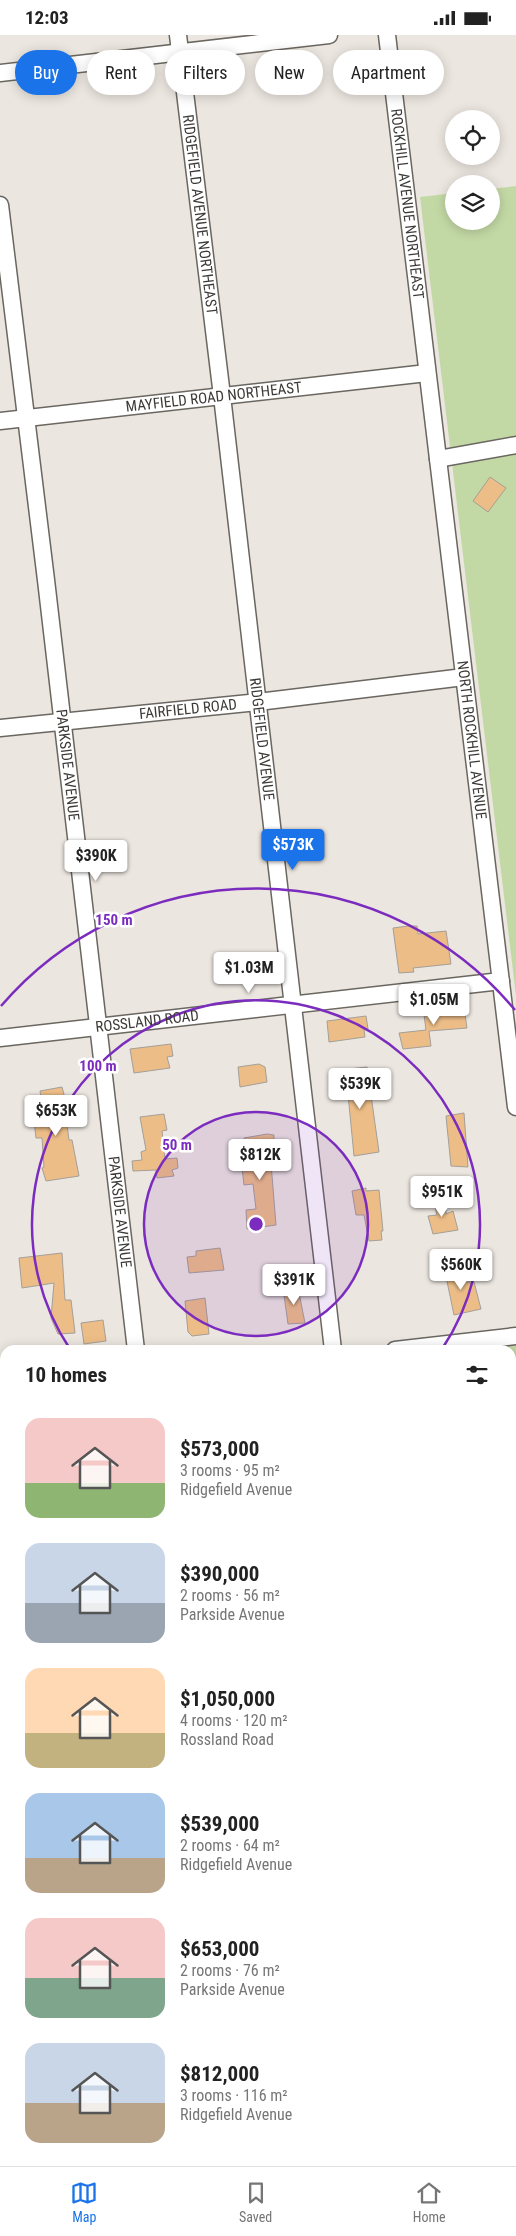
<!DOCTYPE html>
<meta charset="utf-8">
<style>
:root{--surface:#fff;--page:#f2f2f2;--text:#222;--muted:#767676;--line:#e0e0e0;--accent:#1a73e8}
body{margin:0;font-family:"Roboto Condensed",sans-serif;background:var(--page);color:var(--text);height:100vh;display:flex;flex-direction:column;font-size:19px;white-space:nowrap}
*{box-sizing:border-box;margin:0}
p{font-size:16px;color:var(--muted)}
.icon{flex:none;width:28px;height:28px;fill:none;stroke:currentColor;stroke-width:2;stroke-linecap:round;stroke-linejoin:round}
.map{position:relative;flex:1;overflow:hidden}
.panel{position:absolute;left:0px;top:1310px;width:516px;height:821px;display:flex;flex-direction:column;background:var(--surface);border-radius:15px 15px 0 0;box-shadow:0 2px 12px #0003}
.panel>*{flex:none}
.hud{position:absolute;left:15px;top:15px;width:486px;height:45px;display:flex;gap:10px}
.buttons{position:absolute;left:445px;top:75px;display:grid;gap:10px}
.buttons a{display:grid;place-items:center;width:55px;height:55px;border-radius:50%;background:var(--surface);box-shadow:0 2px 12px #0003;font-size:25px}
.price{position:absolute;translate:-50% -42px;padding:0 11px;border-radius:5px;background:#fff;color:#222;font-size:16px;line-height:32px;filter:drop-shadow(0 1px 2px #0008)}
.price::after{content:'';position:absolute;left:50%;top:30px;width:15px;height:11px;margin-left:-8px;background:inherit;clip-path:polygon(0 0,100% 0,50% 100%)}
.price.selected{background:var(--accent);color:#fff}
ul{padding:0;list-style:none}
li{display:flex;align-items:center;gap:15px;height:125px;padding:0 25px}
li span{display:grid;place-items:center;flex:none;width:140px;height:100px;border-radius:15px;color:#555}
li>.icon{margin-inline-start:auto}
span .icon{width:60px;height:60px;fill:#fffc;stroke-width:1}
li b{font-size:21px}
h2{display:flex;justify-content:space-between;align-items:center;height:60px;padding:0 25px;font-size:21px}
.tag{padding:0 18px;border-radius:22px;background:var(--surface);box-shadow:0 2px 12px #0003;font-size:18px;line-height:45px}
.tag.selected{background:var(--accent);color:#fff}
.status{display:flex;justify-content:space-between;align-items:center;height:35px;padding:0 25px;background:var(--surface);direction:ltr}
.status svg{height:14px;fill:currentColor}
.dock{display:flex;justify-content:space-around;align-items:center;height:70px;border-top:1px solid var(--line);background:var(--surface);font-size:14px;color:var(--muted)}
.dock a{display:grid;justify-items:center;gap:2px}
.dock .selected{color:var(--accent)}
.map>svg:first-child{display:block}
.green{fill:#c3d9a5}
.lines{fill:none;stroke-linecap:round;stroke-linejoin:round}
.stream{stroke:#8bc1f1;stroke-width:4.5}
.building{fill:#ecbd87;stroke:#a49f99}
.minor-casing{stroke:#6a6660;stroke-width:19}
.minor{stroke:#fff;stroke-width:16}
.ring{fill:none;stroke:#7b2cbf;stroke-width:2.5}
.labels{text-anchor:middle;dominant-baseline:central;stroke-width:5;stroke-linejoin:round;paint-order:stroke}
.street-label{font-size:15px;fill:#3c3a37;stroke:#fff}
.centre{fill:#7b2cbf;stroke:#fff;stroke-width:2.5}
.ring-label{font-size:15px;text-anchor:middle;font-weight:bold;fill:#7b2cbf;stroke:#fff;stroke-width:5;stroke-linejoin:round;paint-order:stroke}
</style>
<div class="status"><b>12:03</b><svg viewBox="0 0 49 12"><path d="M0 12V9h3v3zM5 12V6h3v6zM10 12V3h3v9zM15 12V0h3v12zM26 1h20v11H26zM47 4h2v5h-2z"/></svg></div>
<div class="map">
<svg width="516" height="2131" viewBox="0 0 516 2131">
<rect width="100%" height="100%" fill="#ece6e0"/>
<path class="green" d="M516,151v810l-96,-799 34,-4v28h37v-32z
M516,1310v321l-5,1v-317h-40z
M5,1368v154h-5v-153z
M5,1572v554h506v-465l5,-1v467l-32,4h-484v-558z"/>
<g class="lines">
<path class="stream" d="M511,1829h5
M0,1919h5
M291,2131l10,-5"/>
</g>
<path class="building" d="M490,442l16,11 -18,24 -15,-11z
M408,891h9l1,8 28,-3 5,33 -38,4 1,4 -15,1 -6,-45z
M436,970v4l28,-1 3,20 -38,3 2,15 -28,3 -4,-16 27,-3 -3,-23z
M366,981l2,13h-4l1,8 -36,5 -2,-21z
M171,1009l2,12 -6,1 3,11 -36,5 -4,-24z
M259,1029l6,3 2,15 -27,5 -2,-20z
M367,1032l12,85 -25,4 -6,-62h-5l-4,-24z
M62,1052l4,15 -2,1 5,37h3l7,36 -33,5 -4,-13 2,-1 -2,-29h-6l-2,-17 10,-1 -4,-29z
M464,1078l4,54 -17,-1 -5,-50z
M164,1079l3,16 -5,1 3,28 12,-1 1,10 -6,2 2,6 -17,2 -1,-8 -23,1 -1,-10 10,-1 -1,-8 5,-2 -6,-33z
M267,1099l7,1v16h-4l6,74 -29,4 -1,-19 10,-1 -3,-25 -9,1 -2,-17 7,-1 -5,-29z
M366,1153v3l13,-1 4,41h-2l1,9 -13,1 -5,-26h-8l-4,-24z
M433,1162h13v17l7,-3 5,19 -25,4 -5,-18 9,-1z
M220,1213l4,22 -35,3 -2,-16 9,-1v-5z
M62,1218l3,47h6l4,33 -17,1 -7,-16 3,-35 -32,5 -3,-30z
M461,1230l3,17h10l7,27 -27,6 -10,-48z
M283,1253h15l7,35 -17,1z
M205,1263l4,36 -17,2 -4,-4 -3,-31z
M103,1285l3,21 -22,3 -3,-21z"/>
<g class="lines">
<defs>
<g id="minor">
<path id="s1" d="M178,0l44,361 111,954"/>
<path id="s2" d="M387,0l129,1072"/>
<path d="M0,38l329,-38"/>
<path id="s3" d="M0,170l46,375 90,770"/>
<path id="s4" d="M0,386l427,-48"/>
<path d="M438,424l78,-14"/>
<path id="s5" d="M0,693l258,-26 206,-25"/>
<path id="s6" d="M0,1003l501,-57"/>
<path d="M395,1315l121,-14"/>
<path d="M0,1360l5,-1"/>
<path d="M511,1503l5,-1"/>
<path d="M0,1528l5,-1"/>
</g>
</defs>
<use href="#minor" class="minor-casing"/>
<use href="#minor" class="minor"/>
</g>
<circle cx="256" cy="1189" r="112" fill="#7b2cbf" fill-opacity=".12"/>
<g class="ring">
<circle cx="256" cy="1189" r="112"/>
<path d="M70 1314A224 224 0 1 1 442 1314"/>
<path d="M1 971A336 336 0 0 1 515 975"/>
</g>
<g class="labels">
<g class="street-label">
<text stroke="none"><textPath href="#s2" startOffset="170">ROCKHILL AVENUE NORTHEAST</textPath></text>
<text stroke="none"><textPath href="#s1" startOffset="181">RIDGEFIELD AVENUE NORTHEAST</textPath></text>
<text stroke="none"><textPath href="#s4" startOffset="215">MAYFIELD ROAD NORTHEAST</textPath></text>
<text stroke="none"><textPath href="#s5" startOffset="189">FAIRFIELD ROAD</textPath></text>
<text stroke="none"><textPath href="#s1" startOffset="709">RIDGEFIELD AVENUE</textPath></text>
<text stroke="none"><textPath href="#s2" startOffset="710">NORTH ROCKHILL AVENUE</textPath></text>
<text stroke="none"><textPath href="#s3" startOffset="564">PARKSIDE AVENUE</textPath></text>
<text stroke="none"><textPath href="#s6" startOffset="148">ROSSLAND ROAD</textPath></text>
<text stroke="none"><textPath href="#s3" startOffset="1014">PARKSIDE AVENUE</textPath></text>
</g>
</g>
<circle cx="256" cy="1189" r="8" class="centre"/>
<g class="ring-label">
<text x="114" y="890">150 m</text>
<text x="98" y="1036">100 m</text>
<text x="177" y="1115">50 m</text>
</g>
</svg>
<div class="buttons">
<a><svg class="icon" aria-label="locate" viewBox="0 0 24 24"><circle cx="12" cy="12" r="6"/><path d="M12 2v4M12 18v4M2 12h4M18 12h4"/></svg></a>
<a><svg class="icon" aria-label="layers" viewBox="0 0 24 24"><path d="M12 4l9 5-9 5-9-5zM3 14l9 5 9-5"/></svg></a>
</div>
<b class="price selected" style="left:293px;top:836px">$573K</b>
<b class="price" style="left:96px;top:847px">$390K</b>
<b class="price" style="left:249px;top:959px">$1.03M</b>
<b class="price" style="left:434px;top:991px">$1.05M</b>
<b class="price" style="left:360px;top:1075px">$539K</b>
<b class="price" style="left:56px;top:1102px">$653K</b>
<b class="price" style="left:260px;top:1146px">$812K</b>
<b class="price" style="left:442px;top:1183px">$951K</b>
<b class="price" style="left:461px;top:1256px">$560K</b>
<b class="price" style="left:294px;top:1271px">$391K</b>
<div class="hud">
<a class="tag selected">Buy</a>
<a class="tag">Rent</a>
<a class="tag">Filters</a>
<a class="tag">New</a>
<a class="tag">Apartment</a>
</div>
<section class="panel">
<h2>10 homes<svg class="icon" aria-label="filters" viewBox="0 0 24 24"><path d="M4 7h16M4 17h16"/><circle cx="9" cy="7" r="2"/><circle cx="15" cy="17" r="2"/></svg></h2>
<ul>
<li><span style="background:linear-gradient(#f6c9c9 65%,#8fb573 0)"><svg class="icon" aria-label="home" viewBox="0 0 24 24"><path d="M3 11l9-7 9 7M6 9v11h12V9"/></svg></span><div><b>$573,000</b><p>3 rooms · 95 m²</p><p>Ridgefield Avenue</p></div></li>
<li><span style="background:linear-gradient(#c9d6e8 60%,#9aa5b1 0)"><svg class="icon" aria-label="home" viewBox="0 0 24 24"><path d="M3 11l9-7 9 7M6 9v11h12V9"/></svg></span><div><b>$390,000</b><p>2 rooms · 56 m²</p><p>Parkside Avenue</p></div></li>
<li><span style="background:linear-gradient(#ffd9b3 65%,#c2b280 0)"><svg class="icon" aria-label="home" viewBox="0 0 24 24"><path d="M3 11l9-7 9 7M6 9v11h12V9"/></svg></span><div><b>$1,050,000</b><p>4 rooms · 120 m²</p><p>Rossland Road</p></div></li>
<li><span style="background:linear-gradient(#a9c7e8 65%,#b9a48a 0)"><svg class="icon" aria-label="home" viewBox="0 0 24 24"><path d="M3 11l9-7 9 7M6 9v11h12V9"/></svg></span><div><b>$539,000</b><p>2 rooms · 64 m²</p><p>Ridgefield Avenue</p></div></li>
<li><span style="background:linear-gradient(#f6c9c9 60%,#7fa58c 0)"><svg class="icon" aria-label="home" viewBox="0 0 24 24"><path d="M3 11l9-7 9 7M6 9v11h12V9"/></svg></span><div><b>$653,000</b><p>2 rooms · 76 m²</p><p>Parkside Avenue</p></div></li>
<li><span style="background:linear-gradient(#c9d6e8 60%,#b9a48a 0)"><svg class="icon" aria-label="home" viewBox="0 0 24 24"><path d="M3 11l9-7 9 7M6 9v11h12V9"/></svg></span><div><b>$812,000</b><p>3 rooms · 116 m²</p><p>Ridgefield Avenue</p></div></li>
</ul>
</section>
</div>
<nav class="dock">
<a class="selected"><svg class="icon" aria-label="map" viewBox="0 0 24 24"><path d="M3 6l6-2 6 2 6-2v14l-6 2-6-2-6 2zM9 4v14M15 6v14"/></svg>Map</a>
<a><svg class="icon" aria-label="saved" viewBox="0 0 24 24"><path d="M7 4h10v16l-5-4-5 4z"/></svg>Saved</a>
<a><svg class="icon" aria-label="home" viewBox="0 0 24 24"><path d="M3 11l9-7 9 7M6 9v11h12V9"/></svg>Home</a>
</nav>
